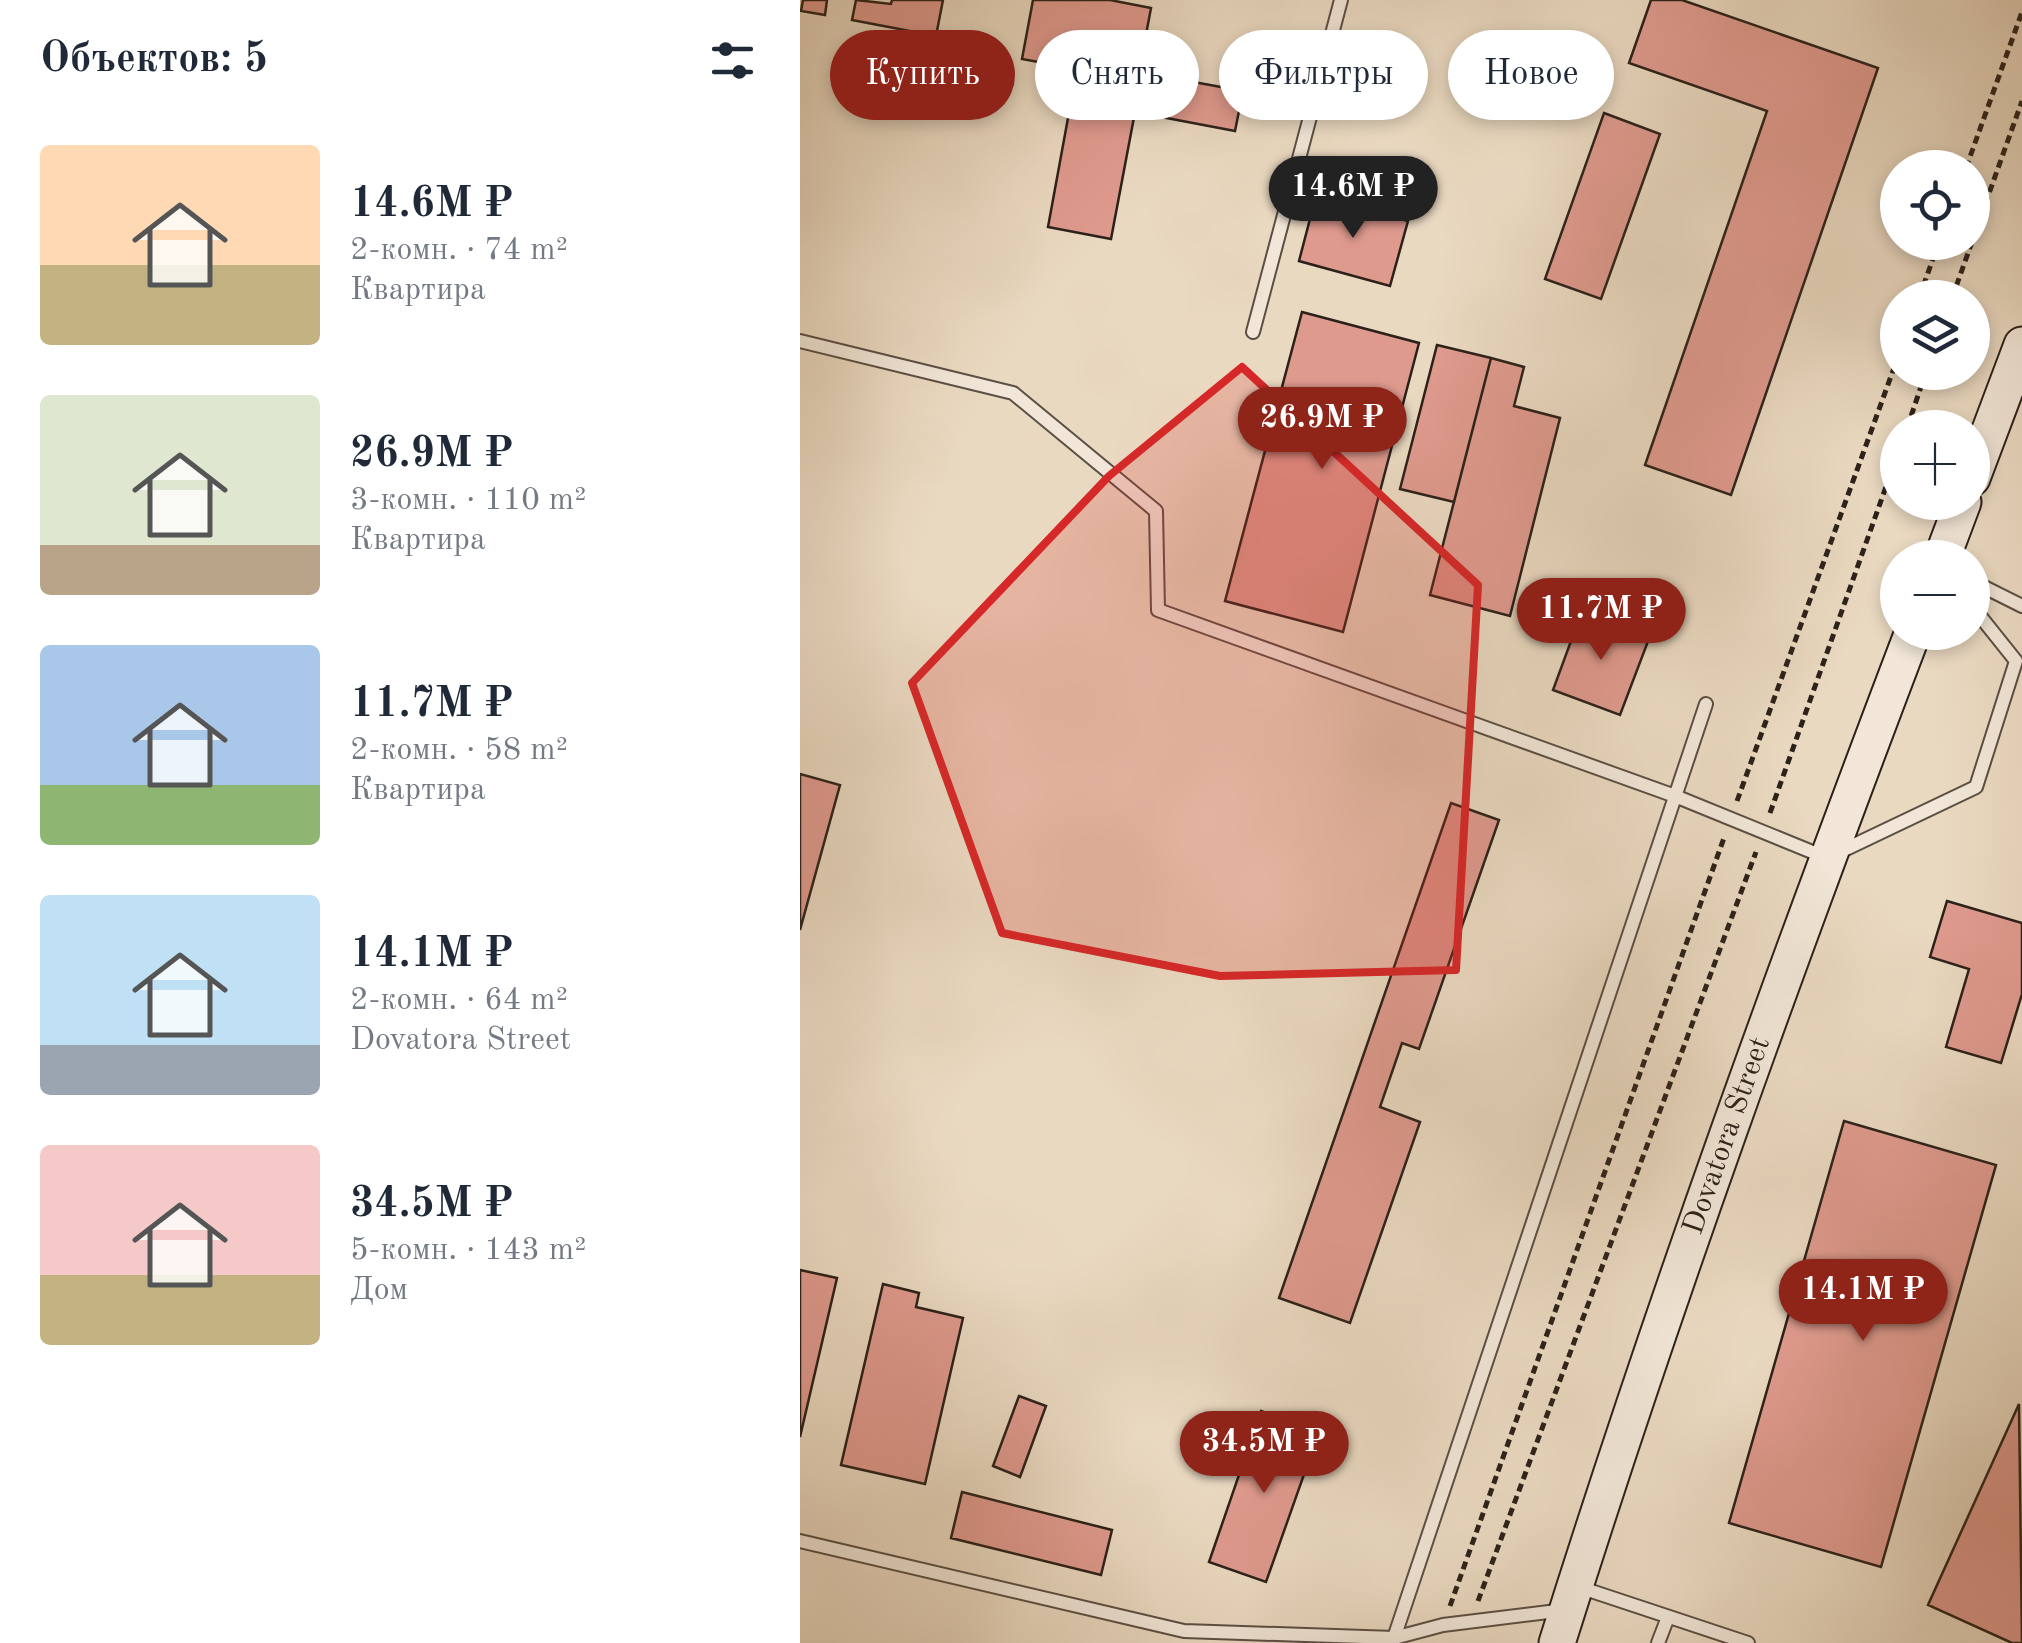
<!DOCTYPE html>
<html lang="ru">
<meta charset="utf-8">
<style>
:root{--surface:#fff;--page:#f6f6f7;--text:#1f2937;--muted:#747a83;--accent:#8f2418}
body{margin:0;font-family:"Old Standard TT",serif;background:var(--page);color:var(--text);height:100vh;display:flex;flex-direction:column;font-size:38px;white-space:nowrap}
*{box-sizing:border-box;margin:0}
p{font-size:32px;color:var(--muted)}
.icon{flex:none;width:55px;height:55px;fill:none;stroke:currentColor;stroke-width:2;stroke-linecap:round;stroke-linejoin:round}
.map{position:relative;flex:1;overflow:hidden}
.panel{display:flex;flex-direction:column;background:var(--surface);width:800px}
.panel>*{flex:none}
.banner{position:absolute;left:30px;top:30px;width:950px;height:90px;display:flex;gap:20px}
.fabs{position:absolute;left:1080px;top:150px;display:grid;gap:20px}
.fabs a{display:grid;place-items:center;width:110px;height:110px;border-radius:50%;background:var(--surface);box-shadow:0 5px 15px #0003;font-size:50px}
.price{position:absolute;translate:-50% -85px;padding:0 22px;border-radius:35px;background:var(--accent);color:#fff;font-size:32px;line-height:65px;filter:drop-shadow(0 2px 5px #0008)}
.price::after{content:'';position:absolute;left:50%;top:60px;width:30px;height:22px;margin-left:-15px;background:inherit;clip-path:polygon(0 0,100% 0,50% 100%)}
.price.current{background:#222;color:#fff}
ul{padding:0;list-style:none}
li{display:flex;align-items:center;gap:30px;height:250px;padding:0 40px}
li span{display:grid;place-items:center;flex:none;width:280px;height:200px;border-radius:10px;color:#555}
li>.icon{margin-inline-start:auto}
span .icon{width:120px;height:120px;fill:#fffc;stroke-width:1}
li b{font-size:42px}
h2{display:flex;justify-content:space-between;align-items:center;height:120px;padding:0 40px;font-size:42px}
.pill{padding:0 35px;border-radius:45px;background:var(--surface);box-shadow:0 5px 15px #0003;font-size:35px;line-height:90px}
.pill.current{background:var(--accent);color:#fff}
main{display:flex;flex:1;min-height:0}
.map>svg:first-child{display:block}
.building{fill:#df9a8e;stroke:#2b211a;stroke-width:2.5}
.lines{fill:none;stroke-linecap:round;stroke-linejoin:round}
.lane-casing{stroke:#5b4f44;stroke-width:16}
.secondary-casing{stroke:#2b211a;stroke-width:39}
.path{stroke:#2b211a;stroke-width:5;stroke-dasharray:8 5;stroke-linecap:butt}
.lane{stroke:#f1e6d7;stroke-width:12}
.secondary{stroke:#f1e6d7;stroke-width:35}
.marked{fill:#d62828;fill-opacity:0.2;stroke:#d62828;stroke-width:8;stroke-linejoin:round}
.labels{text-anchor:middle;dominant-baseline:central;stroke-width:8;stroke-linejoin:round;paint-order:stroke}
.street-label{font-size:30px;fill:#2b211a;stroke:#f1e6d7}
</style>
<main>
<section class="panel">
<h2>Объектов: 5<svg class="icon" aria-label="filters" viewBox="0 0 24 24"><path d="M4 7h16M4 17h16"/><circle cx="9" cy="7" r="2"/><circle cx="15" cy="17" r="2"/></svg></h2>
<ul>
<li><span style="background:linear-gradient(#ffd9b3 60%,#c2b280 0)"><svg class="icon" aria-label="home" viewBox="0 0 24 24"><path d="M3 11l9-7 9 7M6 9v11h12V9"/></svg></span><div><b>14.6M ₽</b><p>2-комн. · 74 m²</p><p>Квартира</p></div></li>
<li><span style="background:linear-gradient(#dfe7d0 75%,#b9a48a 0)"><svg class="icon" aria-label="home" viewBox="0 0 24 24"><path d="M3 11l9-7 9 7M6 9v11h12V9"/></svg></span><div><b>26.9M ₽</b><p>3-комн. · 110 m²</p><p>Квартира</p></div></li>
<li><span style="background:linear-gradient(#a9c7e8 70%,#8fb573 0)"><svg class="icon" aria-label="home" viewBox="0 0 24 24"><path d="M3 11l9-7 9 7M6 9v11h12V9"/></svg></span><div><b>11.7M ₽</b><p>2-комн. · 58 m²</p><p>Квартира</p></div></li>
<li><span style="background:linear-gradient(#bfe0f5 75%,#9aa5b1 0)"><svg class="icon" aria-label="home" viewBox="0 0 24 24"><path d="M3 11l9-7 9 7M6 9v11h12V9"/></svg></span><div><b>14.1M ₽</b><p>2-комн. · 64 m²</p><p>Dovatora Street</p></div></li>
<li><span style="background:linear-gradient(#f6c9c9 65%,#c2b280 0)"><svg class="icon" aria-label="home" viewBox="0 0 24 24"><path d="M3 11l9-7 9 7M6 9v11h12V9"/></svg></span><div><b>34.5M ₽</b><p>5-комн. · 143 m²</p><p>Дом</p></div></li>
</ul>
</section>
<div class="map">
<svg width="1222" height="1643" viewBox="0 0 1222 1643">
<rect width="100%" height="100%" fill="#ead9c1"/>
<filter id="stains"><feTurbulence type="fractalNoise" baseFrequency=".002" numOctaves="4"/><feColorMatrix values="0 0 0 0 .2 0 0 0 0 .09 0 0 0 0 .02 0 0 0 .5 -.17"/></filter>
<radialGradient id="worn" r=".72"><stop offset=".6" stop-color="#630" stop-opacity="0"/><stop offset="1" stop-color="#630" stop-opacity=".3"/></radialGradient>
<path class="building" d="M3,0h24l-2,15 -24,-4z
M56,0l35,4 1,-4h51l-7,36 -84,-16z
M233,0h77l41,8 -12,64 104,19 -8,40 -100,-19 -24,127 -63,-12 29,-158 -55,-10z
M851,0h31l196,68 -147,427 -86,-30 122,-354 -138,-48z
M804,113l56,21 -59,165 -56,-20z
M516,196l92,25 -18,65 -91,-25z
M502,312l117,31 -76,289 -118,-31z
M637,345l54,13 -37,144 -54,-13z
M691,358l33,9 -10,39 46,12 -50,198 -80,-21z
M782,611l68,25 -30,79 -67,-25z
M0,774l40,11 -40,145z
M651,803l48,17 -80,229 -17,-6 -22,64 40,15 -70,201 -71,-25z
M1147,901l75,22v71l-21,69 -55,-16 23,-78 -39,-12z
M1044,1121l152,44 -115,402 -152,-44z
M0,1270l37,8 -37,159z
M83,1284l36,9 -3,14 47,11 -38,166 -84,-19z
M219,1396l27,10 -26,71 -27,-11z
M1219,1404l3,239h-10l-84,-38z
M461,1411l58,21 -53,150 -57,-20z
M162,1492l150,38 -11,45 -150,-37z"/>
<g class="lines">
<defs>
<path id="lane" d="M453,332l88,-332
M0,341l213,52 143,118 2,99 517,186 152,62 149,-71 40,-126 -44,-55
M1172,581l50,25
M0,1541l384,90 210,7 49,-13 122,-15
M779,1587l169,56
M594,1638l312,-934
M858,1643l10,-26"/>
<g id="secondary">
<path d="M1172,478l50,-133"/>
<path d="M1142,558l21,-56"/>
<path id="s1" d="M757,1643c107,-341 229,-677 356,-1011"/>
</g>
</defs>
<use href="#lane" class="lane-casing"/>
<use href="#secondary" class="secondary-casing"/>
<path class="path" d="M1166,168l56,-156
M1172,241l50,-140
M1119,298l20,-56
M1152,298l20,-56
M1107,428l19,-56
M937,801l161,-444
M970,813l128,-360
M678,1601l278,-749
M650,1606l275,-771"/>
<use href="#lane" class="lane"/>
<use href="#secondary" class="secondary"/>
</g>
<path class="marked" d="M442,367l236,218 -22,385 -236,6 -218,-43 -90,-250 197,-207z"/>
<g class="labels">
<g class="street-label">
<text stroke="none"><textPath href="#s1" startOffset="535">Dovatora Street</textPath></text>
</g>
</g>
<rect width="100%" height="100%" filter="url(#stains)"/>
<rect width="100%" height="100%" fill="url(#worn)"/>
</svg>
<div class="fabs">
<a><svg class="icon" aria-label="locate" viewBox="0 0 24 24"><circle cx="12" cy="12" r="6"/><path d="M12 2v4M12 18v4M2 12h4M18 12h4"/></svg></a>
<a><svg class="icon" aria-label="layers" viewBox="0 0 24 24"><path d="M12 4l9 5-9 5-9-5zM3 14l9 5 9-5"/></svg></a>
<a>+</a>
<a>−</a>
</div>
<b class="price current" style="left:553px;top:241px">14.6M ₽</b>
<b class="price" style="left:522px;top:472px">26.9M ₽</b>
<b class="price" style="left:801px;top:663px">11.7M ₽</b>
<b class="price" style="left:1063px;top:1344px">14.1M ₽</b>
<b class="price" style="left:464px;top:1496px">34.5M ₽</b>
<div class="banner">
<a class="pill current">Купить</a>
<a class="pill">Снять</a>
<a class="pill">Фильтры</a>
<a class="pill">Новое</a>
</div>
</div>
</main>
